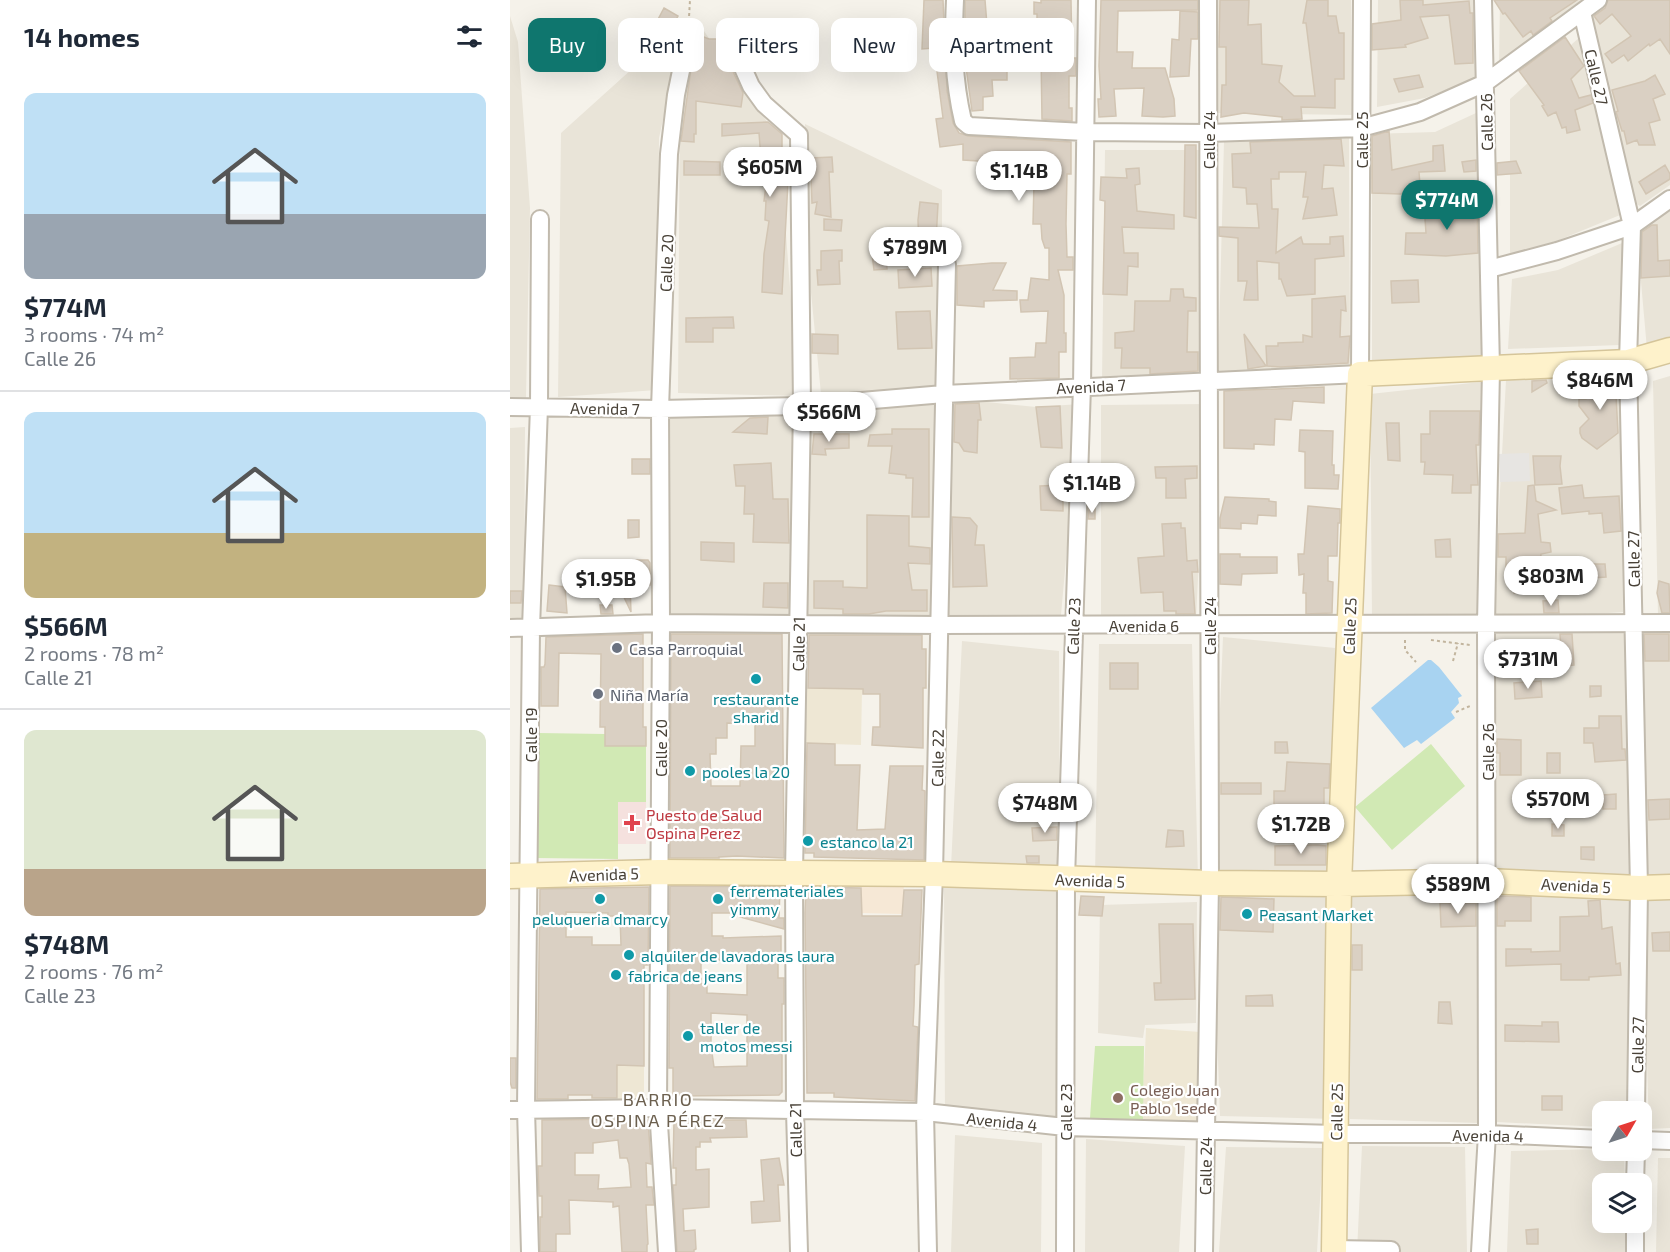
<!DOCTYPE html>
<meta charset="utf-8">
<style>
:root{--surface:#fff;--page:#f2f2f3;--text:#1f2937;--muted:#747a83;--line:#e0e1e3;--accent:#0f766e}
body{margin:0;font-family:"Exo 2",sans-serif;background:var(--page);color:var(--text);height:100vh;display:flex;flex-direction:column;font-size:22px;white-space:nowrap}
*{box-sizing:border-box;margin:0}
p{font-size:20px;color:var(--muted)}
.icon{flex:none;width:33px;height:33px;fill:none;stroke:currentColor;stroke-width:2;stroke-linecap:round;stroke-linejoin:round}
.map{position:relative;flex:1;overflow:hidden}
.drawer{display:flex;flex-direction:column;background:var(--surface);width:510px}
.drawer>*{flex:none}
.banner{position:absolute;left:18px;top:18px;width:570px;height:54px;display:flex;gap:12px}
.needle{width:39px;rotate:51deg}
.controls{position:absolute;left:1082px;top:1101px;display:grid;gap:12px}
.controls a{display:grid;place-items:center;width:60px;height:60px;border-radius:12px;background:var(--surface);box-shadow:0 6px 24px #0002;font-size:30px}
.price{position:absolute;translate:-50% -51px;padding:0 14px;border-radius:21px;background:#fff;color:#222;font-size:20px;line-height:39px;filter:drop-shadow(0 2px 3px #0008)}
.price::after{content:'';position:absolute;left:50%;top:36px;width:18px;height:14px;margin-left:-9px;background:inherit;clip-path:polygon(0 0,100% 0,50% 100%)}
.price.current{background:var(--accent);color:#fff}
ul{padding:0;list-style:none}
li{display:grid;align-content:center;gap:12px;height:318px;padding:0 24px}
li+li{border-top:2px solid var(--line)}
li span{display:grid;place-items:center;height:186px;border-radius:12px;color:#555}
li>.icon{margin-inline-start:auto}
span .icon{width:108px;height:108px;fill:#fffc;stroke-width:1}
li b{font-size:26px}
h2{display:flex;justify-content:space-between;align-items:center;height:72px;padding:0 24px;font-size:26px}
.chip{padding:0 21px;border-radius:12px;background:var(--surface);box-shadow:0 6px 24px #0002;font-size:21px;line-height:54px}
.chip.current{background:var(--accent);color:#fff}
main{display:flex;flex:1;min-height:0}
.map>svg:first-child{display:block}
.residential{fill:#e9e4d8}
.commercial{fill:#f6e8d6}
.education{fill:#eee7d4}
.medical{fill:#f5e1de}
.green{fill:#d1e9b4}
.parking{fill:#e7e5e2}
.water{fill:#a8d3f1}
.building{fill:#dad0c3;stroke:#d2c5b3;stroke-width:1.5;fill-rule:evenodd}
.lines{fill:none;stroke-linecap:round;stroke-linejoin:round}
.street-casing{stroke:#c1baad;stroke-width:20}
.secondary-casing{stroke:#d5c59a;stroke-width:27}
.path{stroke:#c2b59e;stroke-width:2;stroke-dasharray:3 3;stroke-linecap:butt}
.street{stroke:#fff;stroke-width:16}
.secondary{stroke:#fef2cb;stroke-width:24}
.worship-dot{fill:#6b7280;stroke:#fff;stroke-width:2}
.culture-dot{fill:#0f9aa8;stroke:#fff;stroke-width:2}
.health-dot{fill:#e0444e;stroke:#fff;stroke-width:2}
.education-dot{fill:#8d6e63;stroke:#fff;stroke-width:2}
.labels{text-anchor:middle;dominant-baseline:central;stroke-width:4.5;stroke-linejoin:round;paint-order:stroke}
.street-label{font-size:16px;fill:#494238;stroke:#fff}
.worship-label{font-size:16px;fill:#5b616d;stroke:#fff;text-anchor:start}
.culture-label{font-size:16px;fill:#0d838f;stroke:#fff;text-anchor:start}
.health-label{font-size:16px;fill:#be3a42;stroke:#fff;text-anchor:start}
.education-label{font-size:16px;fill:#785e54;stroke:#fff;text-anchor:start}
.neighbourhood-label{font-size:18px;letter-spacing:1.5px;fill:#6c604f;stroke:#fff}
</style>
<main>
<section class="drawer">
<h2>14 homes<svg class="icon" aria-label="filters" viewBox="0 0 24 24"><path d="M4 7h16M4 17h16"/><circle cx="9" cy="7" r="2"/><circle cx="15" cy="17" r="2"/></svg></h2>
<ul>
<li><span style="background:linear-gradient(#bfe0f5 65%,#9aa5b1 0)"><svg class="icon" aria-label="home" viewBox="0 0 24 24"><path d="M3 11l9-7 9 7M6 9v11h12V9"/></svg></span><div><b>$774M</b><p>3 rooms · 74 m²</p><p>Calle 26</p></div></li>
<li><span style="background:linear-gradient(#bfe0f5 65%,#c2b280 0)"><svg class="icon" aria-label="home" viewBox="0 0 24 24"><path d="M3 11l9-7 9 7M6 9v11h12V9"/></svg></span><div><b>$566M</b><p>2 rooms · 78 m²</p><p>Calle 21</p></div></li>
<li><span style="background:linear-gradient(#dfe7d0 75%,#b9a48a 0)"><svg class="icon" aria-label="home" viewBox="0 0 24 24"><path d="M3 11l9-7 9 7M6 9v11h12V9"/></svg></span><div><b>$748M</b><p>2 rooms · 76 m²</p><p>Calle 23</p></div></li>
</ul>
</section>
<div class="map">
<svg width="1160" height="1252" viewBox="0 0 1160 1252">
<rect width="100%" height="100%" fill="#f5f2ea"/>
<path class="residential" d="M706,0h135l2,115 -136,-2z
M868,0h99l5,76 -57,22 -48,9z
M990,0h91l-92,65z
M1105,0h55v185l-30,21 -10,-6 -9,-62 -33,-118z
M0,16l8,26 12,166 -4,190h-16z
M187,21l82,118 19,257 -120,-3 2,-300z
M174,22l-25,116 -2,252 -99,7 3,-264z
M1070,37l45,176 -66,27 -49,15v-156z
M966,113l10,231 -1,18 -113,6v-175l-2,-59 65,-2z
M295,124l137,66v199l-121,5 -13,-132z
M839,138l1,227 -132,10 6,-234z
M595,150h104l-3,231h-104z
M1160,205v138l-23,6 -11,-123z
M1117,241l-7,104 -112,4 4,-70 46,-9z
M1110,370l3,242 -130,9 13,-241z
M1160,376v238h-12l-5,-233z
M971,382l-4,236h-105l-2,-224z
M439,398l87,9 44,-3 -19,211 -117,7z
M429,400l-2,220 -132,-2 5,-211z
M697,404l-11,214 -95,5v-218z
M284,416l-2,199 -125,3 3,-201z
M15,427l-1,198 -14,-1v-196z
M1128,627l32,1v255l-28,3z
M1120,628l6,257 -146,-7v-247z
M713,637l112,11 2,229 -124,1z
M452,641l97,10 1,218 -109,-2z
M589,644h93l6,235 -103,-2z
M982,883l145,8 -3,220 -32,1v15l-105,-5z
M434,885l117,6v225l-116,4z
M971,887l-3,236 -128,-4 -4,-229z
M702,891l121,1 1,227 -114,-3z
M1132,896h28v232l-21,1z
M687,902l-1,121 -51,2 -2,13 -45,-5 2,-128z
M445,1135l87,8 -1,109h-90z
M576,1139l99,7 -6,106h-94z
M852,1146l103,1 2,105h-110z
M716,1147l97,1 -6,104h-98z
M1092,1149l22,2 1,32 -23,1v38l23,1 1,29h-119l4,-101z
M1148,1158h12v94h-14z"/>
<path class="commercial" d="M351,884h43l-2,30 -40,-1z"/>
<path class="education" d="M294,688l58,1 -1,56 -57,-2z
M636,1028l54,4 -1,91 -57,-1z
M107,1065l27,1v35l-26,1z"/>
<path class="medical" d="M108,802h28v42h-28z"/>
<path class="green" d="M28,733l67,1v12h41v56h-28v57l-82,-1z
M921,744l34,42 -73,64 -37,-43z
M585,1046h49l-1,75 -53,-3z"/>
<path class="parking" d="M1019,453l1,28 -30,1 -1,-28z"/>
<path class="water" d="M918,660h3l8,7 23,29 -4,2 1,5 -8,9 4,6 -34,26 -4,-4 -13,8 -33,-40z"/>
<path class="building" d="M414,0h19l4,91 6,32 6,10 9,3 103,6v32h-4l-1,50 1,33h6v13h-15l6,25v38h2v19h-7v26l-49,1v-21l25,-1 1,-14h10l2,-32 -27,1 -1,-12h8l3,-22 18,2v-32h-4l-3,-9 -1,-15h-8l1,-42 -41,-2 1,-18 -31,-2v-16l-23,3 -4,-28 7,-1 -9,-70 -12,1z
M455,0h20l2,25h4v16l46,-2v-25h-3v-12l7,1v-3h30l1,58h4v18h-7v32h3v13l-30,-2 -1,-64h-34v25h-15l1,16 -10,1v13l-11,1 -7,-51z
M591,0h97v10l-80,1 -1,41h16l-1,16h33l9,31 1,17 -12,1 -21,-1 2,-28 -30,1 2,27 -17,1 -1,-18h3l-2,-33z
M710,0h29l-1,25 13,-1 1,40 20,2 -3,16 15,14h21l-9,-73h-3l4,-23h21v16h8l3,17h5v46h-9v29l-34,-1 1,12 -20,1v-3l-38,-4 -23,4 1,-32h4v-38h-7z
M890,0h23v5l46,-4 1,12h3v50l-18,1 -6,-49 -29,2 8,21 -23,7 1,2 -34,3v-26l29,-4z
M984,0h83l-27,18 2,3 -19,14 -2,-4 -8,6 -18,-24 -2,1z
M1098,0h62v54l-10,-15 -10,7 -1,-2 -21,17 -4,-6 -12,8 -7,-9 26,-18 -19,-22 -12,10 -6,-8 11,-8z
M154,8l14,8 -12,22 24,13 6,-17 13,5h19v14l3,-1 -2,11 14,30 -2,14 -45,-6v33h-2v8l-13,-1 11,-79 -4,-4 -9,-2 -5,4 -2,5 -3,-2 1,-2 -26,-15z
M670,11l18,1v27h-7l-2,37 -19,1 2,-38 7,1z
M1055,37l19,29 -13,13 8,19 12,-3 2,8 -18,7 5,20 -13,3 -1,-6 -4,1 -6,-16 -8,4 -6,-10 2,-1 -25,-34z
M909,75l4,12 -24,5 -5,-13z
M1145,75l10,19 -12,5 7,21 -11,3 6,22h-16l-2,-5 -10,4 -3,-13h-2l-6,-19 2,-1 -6,-21 33,-9z
M258,122l14,12v29h7l-7,131 -20,-2 2,-38 5,-33 -4,-1 1,-19h-2l2,-16 -3,-1 -4,-51 -37,3v-12z
M879,131l3,39 41,-9v-15l10,-1 2,26 -26,1 1,13 -19,9 -29,-1v-57z
M831,139l3,27 -20,-1 -2,24 11,-1 4,27 -34,4 5,-22h-5l3,-25h-27v7h-8l1,30h6l-2,44 25,-16 2,7h27v-7l13,-1 1,20 -29,3v35l-28,2 -6,-17h-2v-16l-22,-2 1,39h-14l3,-19h-9v-43l-19,-2v-9l40,1 -2,-24h-10l-1,-16 -13,-1 -1,-33 19,-1 -1,-11z
M675,145h11v73l-12,-2z
M322,157l1,15h-4l2,45 -16,-3 2,-12 -5,1 -1,-27v-18z
M966,160v11l-12,1 -2,-10z
M174,161l36,1v13h-36z
M1006,161l5,12 -24,2v-12z
M1155,165l5,9v5l-24,15 -7,-12z
M629,168l1,16 -5,1 2,26 37,4v14l-52,-2 2,26h14v14l-10,-1 -1,29 -24,-1 2,-93 -5,-1 1,-23 26,1 -1,-9z
M967,200l1,53 -32,3 -41,-2 1,-21h20l-2,-28z
M410,202l18,2 -2,36h-6v7l-11,1 -1,-28z
M314,219l18,1 -1,11 -17,-1z
M1142,225h5l1,36 12,-1v16l-29,2 1,-46z
M329,250h3v11h-3l1,23 -22,1 -1,-15h4v-19z
M376,253l1,16 -13,1 -2,-16z
M482,263h14l-13,27 24,1v9l-33,1v6l-27,-2v-39z
M421,268l1,18 -33,2 -1,-18z
M908,280l1,22 -27,1 -1,-22z
M661,289h12l1,8 12,1v13h-8l-1,41h11v19l-48,3v-6h-29l1,-20h-7v-15l19,-2 1,-30h35z
M835,296l1,15 -5,-1 -1,27 10,-1 -2,27 -67,4 -14,-1 -1,-20h12v-3l25,-1v-7l9,2v-38z
M420,311l2,37 -34,1 -2,-37z
M223,317l1,11h-21v14h-27v-24z
M302,334l26,1v19l-26,-1z
M734,334l22,32 -18,3z
M1105,377l3,56 -21,16 -15,-11 -2,-5v-5l9,-9 -10,-13v-7h7l-1,-20z
M1036,380l1,3 -15,9v-11z
M814,387v16l-31,-2 -2,19 -16,-1 -1,26 -20,-1v5l-30,-1v-57z
M469,403l2,17h-3l-1,33 -13,-2 -5,-8 -5,-1 1,-38z
M550,406l2,42 -21,-1 -5,-40z
M920,411h50l-1,34h-3l2,40h-7v8h-19l1,-18 -29,-1 1,-12h-4v-28h9z
M258,417l-1,17 -34,-2 17,-14z
M876,423h13l1,38 -12,-1z
M382,429h37v88h-17l1,-39h-7v-3l-17,-2 3,-27h-24l2,-11 22,-1z
M790,430l33,1 -1,34h2v10h5l-1,14 -33,-1v-36l-6,-1z
M304,434h35v14l-24,1 1,6 -14,-1z
M1023,456h28l-1,10 2,18 -27,1z
M122,459h18v15h-18z
M261,463l2,36h15l1,44 -36,-1 1,-28h-10l1,-28h-9l-2,-21z
M687,466v12l-12,1 1,19h-20v-20h-10l-1,-11z
M553,485v26l-22,-1 -1,-24z
M1024,485l2,16 20,9 -18,4 3,28 9,1 1,9 -10,2 -1,12 -14,2v25h-12l1,-24h-9v-12h-8v-23l27,-1 3,-47z
M1072,485l2,13 35,-2 2,35 -17,2 -2,-20 -13,1v-3l-27,3 -3,-26z
M715,497l44,2v2l7,1v14l-18,-1 -1,9 -16,-1v6l-21,-1v-10z
M798,506l32,3v14h-2l-1,33h-9v25l5,1 -1,31 -26,1v-21h-3l1,-19 -5,1 -1,-21h6z
M579,508h6v11h-7z
M357,515l42,1v30l21,2v16l-22,-1 4,27h15v21h-41l-17,3h-26v-5l-29,-1v-27h29v6l24,1z
M442,517l18,1 7,8 -2,19h9l3,41 -34,1z
M118,520h11v17l-11,1z
M671,523v5h4l2,33 10,-1 1,12h-6l3,42h-19v-3h-12l-1,-19 -22,1 -3,-35 26,-2 -2,-32z
M940,539l1,18h-15l-1,-17z
M191,542l33,1v19l-33,-2z
M710,554h20v3h37v16l-35,1 -1,11 -21,-1z
M111,560h27l2,3v22h-20l1,27 -20,-42h11z
M1082,564h13l1,13 -14,1z
M1149,581l10,3 1,29h-8l-5,-20z
M254,583h24v25l-25,-1z
M39,585l16,2 2,26 -20,-2z
M0,591h12l-1,12h-11z
M1048,600l1,13h-15l-1,-12z
M90,605h12l1,9h-12z
M133,634v93h3v19h-41v-19h-5l1,-73 -42,-1 -1,53h-17v-39h3l1,-3 1,-27z
M161,634h111l2,224 -47,-2 -18,1v1h-49zM217,723l28,1v22h-14l-1,40h-29l-1,-32h6v-16h11z
M1050,634h12l2,31 -12,1z
M1134,634h25v27h-24z
M299,635h113v14h4v39h-3v60l-51,-3 1,-18h7v-33h-17v-5l-55,-1z
M600,663h28v26h-28z
M1031,681l1,16 -27,2 -1,-16z
M1080,686h11v10l-11,1z
M1089,716h22l1,33h3l1,11 -31,2 -2,-19h-9v-15h15z
M987,739l24,1v35h-21v-22h-3z
M765,742h12l1,11h-13z
M297,743l28,1v21h25l-3,65 28,-1 5,-63h33l-1,24 3,1 -1,69 -110,-3v-4h-9z
M1037,753h13v20h-13z
M777,762l43,2 -1,24h-5v25l-50,1v-23h11z
M711,783h40v11h-40z
M1032,792l1,14 -15,1 -1,-14z
M1106,794v15h-13v-14z
M1160,799v20l-21,1 -1,-20z
M1042,824l12,1v11h-12z
M547,827v13l-24,1 -1,-13z
M658,830l15,1 1,15 -18,1z
M807,845l9,1v19h-51v-19z
M1071,847h13v13l-13,-1z
M516,856h13v7h-12z
M160,886l110,1 -1,31h5v11l-44,-12v-4h-28v23h11v2l58,-2v20l-3,1v21h6v26h-2v88l-3,3 -106,1v-28h-4zM214,956h23v39l-40,-2v-9h-6v-24h23zM201,1013l36,2v51l-33,1 -3,-21z
M139,887l-1,78h-4v101l-27,-1v33h-25v-3h-24v4h-31l3,-210zM56,912l42,1v3h12l1,29h-29v-8h-26z
M296,887l55,1 1,28h40l2,-26h18l-3,74 -4,1 -1,41 -1,20 5,1 -3,74 -81,-4v-4h-27l-2,-180z
M571,896l23,1 -2,19 -23,-1z
M987,896l34,1v24h-26v5h-8z
M711,897l53,2 -1,33 -53,-2z
M1090,900l2,29 10,-2 4,37 4,-1 1,12 -32,2v3h-28v-16l-55,2v-17h25v3l29,-1v-34l29,-1 -1,-15z
M930,903h36v23l-35,1z
M649,924h34l2,75 -40,1 -1,-17h7z
M1160,932v19h-17l-1,-18z
M842,945h10v25h-10z
M762,995l1,11h-27v-10z
M929,1002h11l2,22 -14,-1z
M1032,1022h16l1,20 -54,-1v-16l37,1z
M0,1058h6v30h-4l-2,-6z
M1032,1096h20v14h-20z
M114,1119l24,1 3,44 -5,-1 1,24h5l2,18h-8l2,39 -1,1v7h-25l-3,-46 -6,1v-5l-44,-2 1,34h-14v18h-16v-35h2v-21h-3l-1,-30h4v-46zM108,1140l2,18h7l2,6 2,23 -33,2 1,-14h-24v-22h18v-10z
M164,1120h72l1,17 -37,1 1,4h-11v5h-4v23l13,-1v38l-26,2 1,22 11,-1 1,19 -2,1v2h-17l-4,-67h3v-17h-3z
M269,1158l5,27h-6l2,36 -28,2 -1,-21 13,-1 -3,-41z
M1028,1229v15h-11l-1,-14z"/>
<g class="lines">
<defs>
<path id="street" d="M445,0c-2,43 -2,78 8,121l6,5 116,6 123,1 153,-5 59,-16 65,-29 113,-83
M1072,12l50,214 -4,136 11,526 -3,224
M229,59l12,27 13,18 35,31 3,271 -8,468 1,237 4,141
M979,269l68,-18 75,-25 38,-27
M0,407l150,2 142,-3 142,-12 416,-20 2,-374
M0,628l151,-5 279,2 730,-2
M0,1110l148,-2 267,4 140,15 271,7h151l115,5
M1131,1140l29,1
M1125,1184l1,-34
M824,1249l57,1
M20,1252l-4,-143 5,-481 8,-221 1,-188
M157,1252l-9,-144 3,-485 -1,-214 9,-255 7,-59 6,-29
M418,1252l-3,-140 9,-238 13,-610
M555,1252l1,-373 16,-493 5,-386
M694,1252l6,-369 -2,-883
M970,1252l7,-118 -1,-510 5,-255 -8,-369
M1125,1252v-30"/>
<path id="secondary" d="M0,876l149,-4 275,2 276,9 129,1 148,-3 152,7 31,-1
M824,1252l5,-368 21,-510 268,-12 42,-12"/>
</defs>
<use href="#street" class="street-casing"/>
<use href="#secondary" class="secondary-casing"/>
<path class="path" d="M177,52l3,-52
M895,640v10l11,12
M921,640l39,5
M943,661l5,-18
M946,712l14,-6"/>
<use href="#street" class="street"/>
<use href="#secondary" class="secondary"/>
</g>
<g class="worship-dot">
<circle cx="107" cy="648" r="6"/>
<circle cx="88" cy="694" r="6"/>
</g>
<g class="culture-dot">
<circle cx="246" cy="679" r="6"/>
<circle cx="180" cy="771" r="6"/>
<circle cx="298" cy="841" r="6"/>
<circle cx="90" cy="899" r="6"/>
<circle cx="208" cy="899" r="6"/>
<circle cx="737" cy="914" r="6"/>
<circle cx="119" cy="955" r="6"/>
<circle cx="106" cy="975" r="6"/>
<circle cx="178" cy="1036" r="6"/>
</g>
<path class="health-dot" d="M119 814h6v6h6v6h-6v6h-6v-6h-6v-6h6z"/>
<circle class="education-dot" cx="608" cy="1098" r="6"/>
<g class="labels">
<g class="street-label">
<text transform="translate(1087 77) rotate(77)">Calle 27</text>
<text transform="translate(976 122) rotate(-91)">Calle 26</text>
<text transform="translate(698 140) rotate(-90)">Calle 24</text>
<text transform="translate(851 140) rotate(-90)">Calle 25</text>
<text transform="translate(156 263) rotate(-88)">Calle 20</text>
<text transform="translate(581 386) rotate(-3)">Avenida 7</text>
<text transform="translate(95 408) rotate(1)">Avenida 7</text>
<text transform="translate(1123 559) rotate(-91)">Calle 27</text>
<text x="634" y="625">Avenida 6</text>
<text transform="translate(563 626) rotate(-88)">Calle 23</text>
<text transform="translate(699 626) rotate(-90)">Calle 24</text>
<text transform="translate(839 626) rotate(-88)">Calle 25</text>
<text transform="translate(288 644) rotate(-89)">Calle 21</text>
<text transform="translate(20 735) rotate(-90)">Calle 19</text>
<text transform="translate(150 748) rotate(-90)">Calle 20</text>
<text transform="translate(977 752) rotate(-90)">Calle 26</text>
<text transform="translate(427 758) rotate(-89)">Calle 22</text>
<text transform="translate(94 874) rotate(-2)">Avenida 5</text>
<text transform="translate(580 880) rotate(2)">Avenida 5</text>
<text transform="translate(1066 885) rotate(3)">Avenida 5</text>
<text transform="translate(1127 1045) rotate(-89)">Calle 27</text>
<text transform="translate(555 1112) rotate(-90)">Calle 23</text>
<text transform="translate(826 1112) rotate(-89)">Calle 25</text>
<text transform="translate(492 1121) rotate(6)">Avenida 4</text>
<text transform="translate(285 1130) rotate(-91)">Calle 21</text>
<text transform="translate(978 1135) rotate(1)">Avenida 4</text>
<text transform="translate(695 1166) rotate(-89)">Calle 24</text>
</g>
<g class="worship-label">
<text x="119" y="648">Casa Parroquial</text>
<text x="100" y="694">Niña María</text>
</g>
<g class="culture-label">
<text x="246" y="698" text-anchor="middle">restaurante<tspan x="246" dy="18">sharid</tspan></text>
<text x="192" y="771">pooles la 20</text>
<text x="310" y="841">estanco la 21</text>
<text x="220" y="890">ferremateriales<tspan x="220" dy="18">yimmy</tspan></text>
<text x="749" y="914">Peasant Market</text>
<text x="90" y="918" text-anchor="middle">peluqueria dmarcy</text>
<text x="131" y="955">alquiler de lavadoras laura</text>
<text x="118" y="975">fabrica de jeans</text>
<text x="190" y="1027">taller de<tspan x="190" dy="18">motos messi</tspan></text>
</g>
<g class="health-label">
<text x="136" y="814">Puesto de Salud<tspan x="136" dy="18">Ospina Perez</tspan></text>
</g>
<g class="education-label">
<text x="620" y="1089">Colegio Juan<tspan x="620" dy="18">Pablo 1sede</tspan></text>
</g>
<g class="neighbourhood-label">
<text x="148" y="1099">BARRIO<tspan x="148" dy="21">OSPINA PÉREZ</tspan></text>
</g>
</g>
</svg>
<div class="controls">
<a><svg class="needle" viewBox="-14 -14 28 28"><path d="M0-13l5 13h-10z" fill="#e53935"/><path d="M0 13l5-13h-10z" fill="#747a83"/></svg></a>
<a><svg class="icon" aria-label="layers" viewBox="0 0 24 24"><path d="M12 4l9 5-9 5-9-5zM3 14l9 5 9-5"/></svg></a>
</div>
<b class="price" style="left:260px;top:198px">$605M</b>
<b class="price" style="left:509px;top:202px">$1.14B</b>
<b class="price current" style="left:937px;top:231px">$774M</b>
<b class="price" style="left:405px;top:278px">$789M</b>
<b class="price" style="left:1090px;top:411px">$846M</b>
<b class="price" style="left:319px;top:443px">$566M</b>
<b class="price" style="left:582px;top:514px">$1.14B</b>
<b class="price" style="left:1041px;top:607px">$803M</b>
<b class="price" style="left:96px;top:610px">$1.95B</b>
<b class="price" style="left:1018px;top:690px">$731M</b>
<b class="price" style="left:1048px;top:830px">$570M</b>
<b class="price" style="left:535px;top:834px">$748M</b>
<b class="price" style="left:791px;top:855px">$1.72B</b>
<b class="price" style="left:948px;top:915px">$589M</b>
<div class="banner">
<a class="chip current">Buy</a>
<a class="chip">Rent</a>
<a class="chip">Filters</a>
<a class="chip">New</a>
<a class="chip">Apartment</a>
</div>
</div>
</main>
